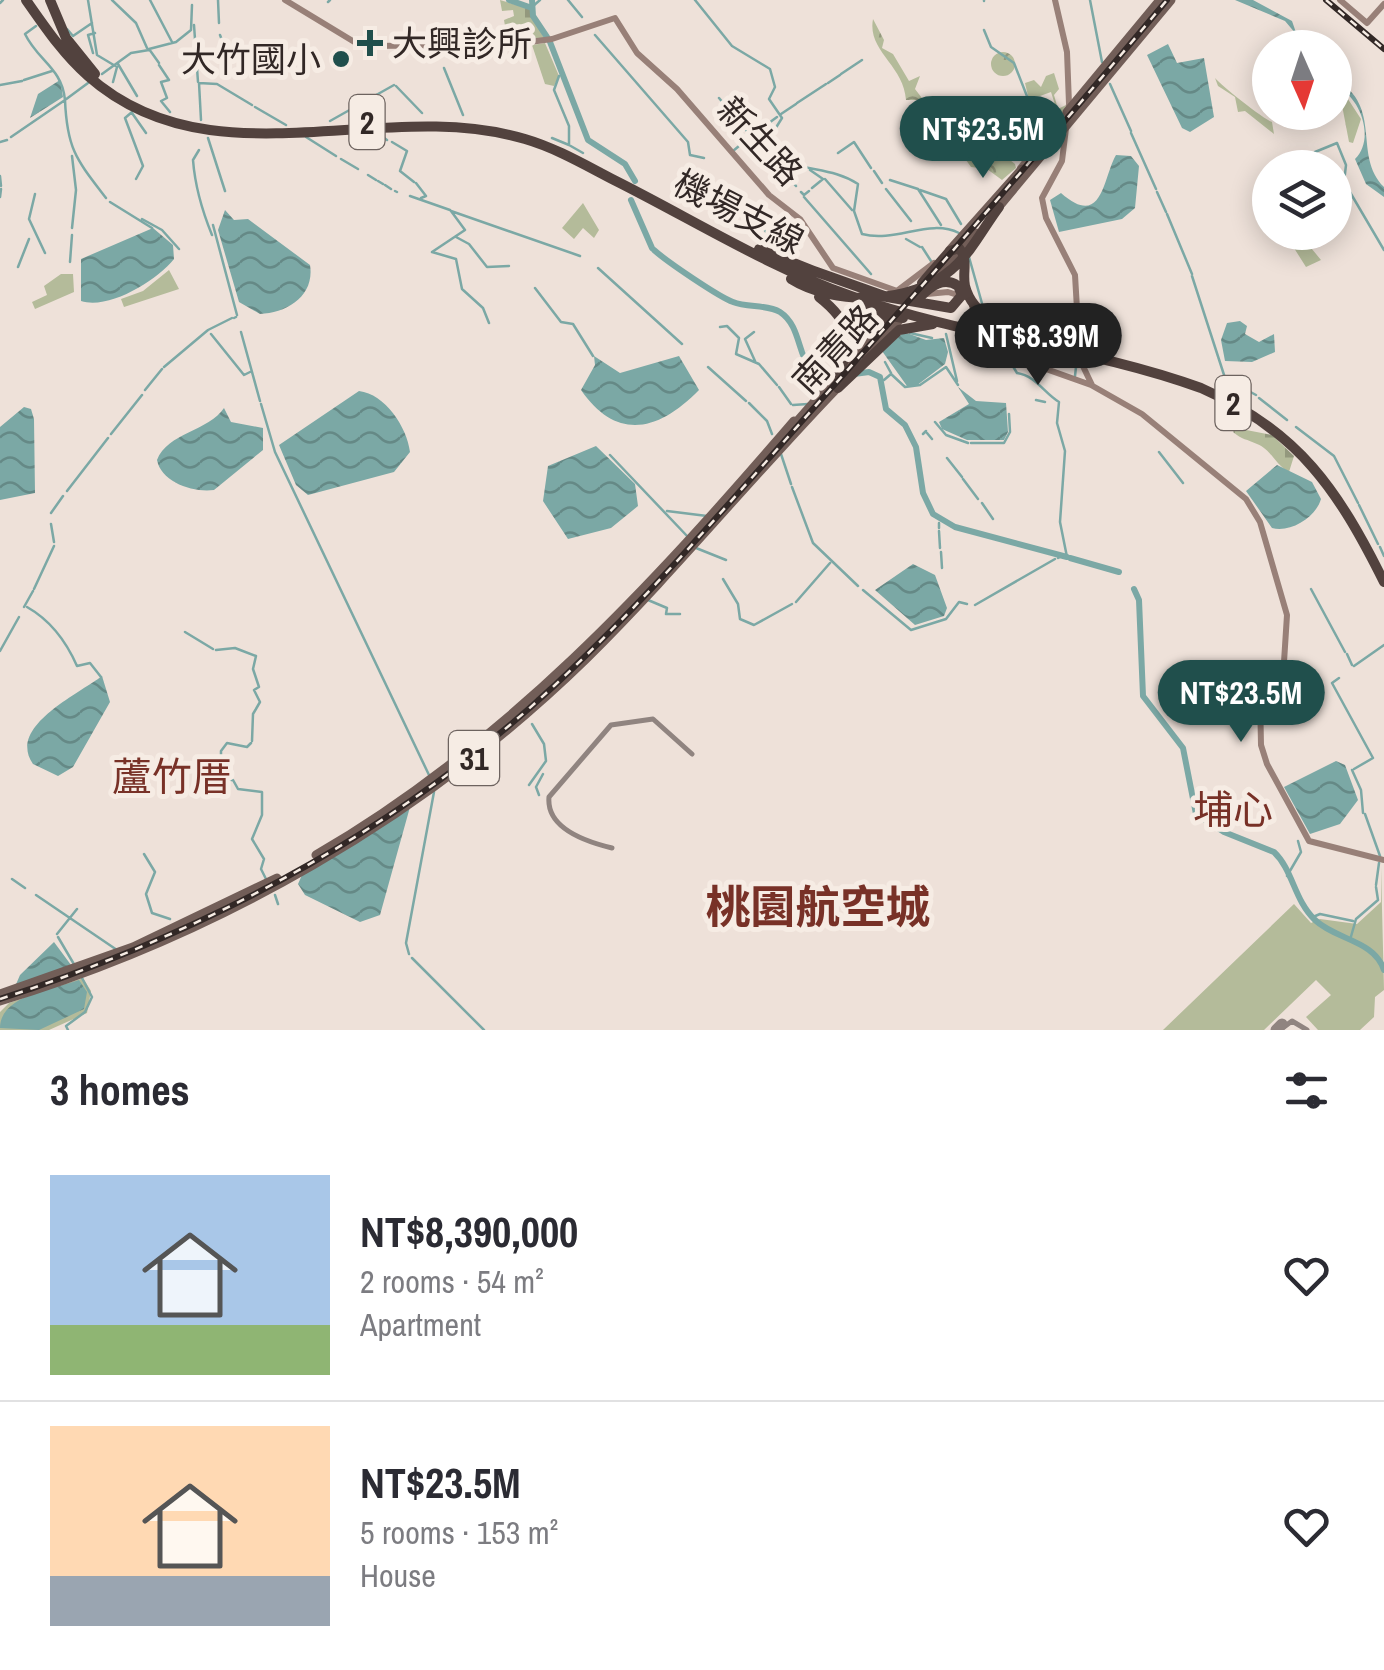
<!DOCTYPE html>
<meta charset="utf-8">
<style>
:root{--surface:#fff;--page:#f7f7f7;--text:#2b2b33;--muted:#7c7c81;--line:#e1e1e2;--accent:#204f4c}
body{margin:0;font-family:"Archivo Narrow","Noto Sans TC",sans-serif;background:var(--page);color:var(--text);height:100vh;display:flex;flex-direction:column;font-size:38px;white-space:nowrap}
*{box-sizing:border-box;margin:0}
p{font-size:32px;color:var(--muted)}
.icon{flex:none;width:55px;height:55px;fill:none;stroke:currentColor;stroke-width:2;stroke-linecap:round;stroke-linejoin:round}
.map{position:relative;height:1030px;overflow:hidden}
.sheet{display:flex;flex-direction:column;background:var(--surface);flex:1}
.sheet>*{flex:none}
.needle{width:65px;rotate:177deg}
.buttons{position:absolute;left:1252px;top:30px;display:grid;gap:20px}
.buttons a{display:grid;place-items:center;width:100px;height:100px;border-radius:50%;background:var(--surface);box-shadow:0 5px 25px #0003;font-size:50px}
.price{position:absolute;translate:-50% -85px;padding:0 22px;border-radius:35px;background:var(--accent);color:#fff;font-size:32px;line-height:65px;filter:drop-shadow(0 2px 5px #0008)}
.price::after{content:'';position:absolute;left:50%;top:60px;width:30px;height:22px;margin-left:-15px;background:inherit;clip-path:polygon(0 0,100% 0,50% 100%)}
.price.on{background:#222;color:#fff}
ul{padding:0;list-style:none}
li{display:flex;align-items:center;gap:30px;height:250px;padding:0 50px}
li+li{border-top:2px solid var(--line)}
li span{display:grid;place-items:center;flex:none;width:280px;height:200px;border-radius:0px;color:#555}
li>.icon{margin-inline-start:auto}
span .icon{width:120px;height:120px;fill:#fffc;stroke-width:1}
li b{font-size:42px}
h2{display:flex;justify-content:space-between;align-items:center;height:120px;padding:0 50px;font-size:42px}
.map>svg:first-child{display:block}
.green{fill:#b4bb9a}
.forest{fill:url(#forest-crowns)}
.cemetery{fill:url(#cemetery-stones)}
.water{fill:url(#water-waves)}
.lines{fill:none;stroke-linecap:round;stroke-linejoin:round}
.stream{stroke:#7ba8a5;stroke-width:2.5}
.river{stroke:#7ba8a5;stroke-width:6}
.taxiway{stroke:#908480;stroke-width:5}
.runway{stroke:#908480;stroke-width:11}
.secondary{stroke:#988078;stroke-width:6}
.primary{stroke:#725e58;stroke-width:9}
.motorway{stroke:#52423e;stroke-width:10}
.rail-casing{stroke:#322826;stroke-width:6}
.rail{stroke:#f6ece4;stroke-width:2.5;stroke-dasharray:8;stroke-linecap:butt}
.poi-dot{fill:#204f4c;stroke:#f6ece4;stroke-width:4}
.labels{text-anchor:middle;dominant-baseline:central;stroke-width:10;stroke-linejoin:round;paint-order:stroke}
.shield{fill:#f6ece4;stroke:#6d635f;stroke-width:2.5}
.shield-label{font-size:32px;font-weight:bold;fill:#322826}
.poi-label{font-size:35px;fill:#322826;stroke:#f6ece4;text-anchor:start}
.street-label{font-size:35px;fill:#322826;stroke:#f6ece4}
.quarter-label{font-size:40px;fill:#783127;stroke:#f6ece4}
.district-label{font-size:45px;font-weight:bold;fill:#783127;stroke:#f6ece4}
</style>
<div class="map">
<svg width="1384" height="1030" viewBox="0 0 1384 1030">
<defs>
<pattern id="forest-crowns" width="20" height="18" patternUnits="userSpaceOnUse" patternTransform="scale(2.5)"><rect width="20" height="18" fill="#b4bb9a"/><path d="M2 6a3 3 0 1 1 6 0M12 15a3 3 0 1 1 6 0" fill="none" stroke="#93987d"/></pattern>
<pattern id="cemetery-stones" width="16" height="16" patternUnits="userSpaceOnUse" patternTransform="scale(2.5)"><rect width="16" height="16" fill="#b4bb9a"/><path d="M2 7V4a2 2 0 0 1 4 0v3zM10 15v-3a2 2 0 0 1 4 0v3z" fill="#93987d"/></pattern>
<pattern id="water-waves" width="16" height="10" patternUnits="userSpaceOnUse" patternTransform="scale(2.5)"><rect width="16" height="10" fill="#7ba8a5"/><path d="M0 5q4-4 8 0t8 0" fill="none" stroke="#658986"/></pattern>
</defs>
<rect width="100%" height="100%" fill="#eee1d9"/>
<path class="green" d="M545,43l14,33 -5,10 -9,-2 -13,-39z
M1054,73l5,16 -5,6 4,14 8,-4 -1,5 -32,39 -10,-20 19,-6 -11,-18 11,10 15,-4 -6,-19 -22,8 -4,-17 9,-3 7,7 5,-11z
M583,203l16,27 -5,8 -11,-10 -9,11 -12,-11z
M169,270l10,19 -55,18 -3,-8 22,-8z
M61,274h12l1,18 -39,17 -3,-7 15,-7 -3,-9z
M1381,867l3,123 -9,7 -1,20 -14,13h-42l-12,-13 25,-22 -15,-15 -52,50h-101l131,-126 17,19 9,-4 37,5 24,-22z
M83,978l8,13 -4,22 -38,17h-49v-18l9,-9z"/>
<path class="forest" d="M873,19l11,21 -2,8 11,6 16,27 11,-5 -5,13 13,17 -11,-6h-11c-2,-35 -39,-49 -33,-81z
M991 64a12 12 0 1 1 24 0a12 12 0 1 1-24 0Z
M1346,96l15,23 -8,24 -4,-1 -8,-42z
M975,127l3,16 -11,8 11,1 14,-25h9l7,11 -5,11 -4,-16h-6l-2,8 7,10 -2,9 9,-4 10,8 1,4 -14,12 -15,-11 -16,-2 -15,-21 17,-5z
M1297,233l-1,7 5,-7h7l-1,10 14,17 -15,7 -19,-30z"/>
<path class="cemetery" d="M500,0l30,9 14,29 -15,2 -9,-16 -15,2 -1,-6 10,-4 -1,-6 -11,1z
M1215,78c7,8 47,40 57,44l2,12 -29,-23 -7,1 -3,-15 -17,-11z
M1236,428l36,7 22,21 -5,16c-14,-7 -17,-22 -32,-28 -10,-5 -15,-4 -24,-12z"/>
<path class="water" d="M1235,0h18l39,21 9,26h-6l1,-13 -11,-13z
M1168,44l9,19 27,-5 10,59 -24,15 -8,-4 -35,-73z
M1335,79c49,28 17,76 49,108v10l-18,-13 -11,-25c21,-20 5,-64 -20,-73z
M60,80l3,17 -33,21 8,-24z
M1116,155l15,1 8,10 -4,42 -13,11 -63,13 -9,-32 11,-7c42,37 42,-16 55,-38z
M225,210l9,10 14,-1 62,46c5,31 -23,48 -50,49l-21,-12 -21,-72z
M153,228l20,17 1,14c-18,22 -65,51 -93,42v-42z
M1240,321l7,5 -2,8 14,8 15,-8 1,18 -23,10 -27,-1 -4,-21 6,-17z
M904,332l22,8 18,-2 4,14 -3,12 -29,22h-9l-25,-35z
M594,356l26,17 59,-17 20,34c-40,41 -82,52 -118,0l14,-25z
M958,387l18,14 30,2 2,29 -4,8h-37l-25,-11 -3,-7 30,-18z
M359,391c26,3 48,36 51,61l-16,20 -86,23 -12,-10 -17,-40z
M24,407l7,2 3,10 1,74 -35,7v-73z
M224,408l7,14 32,6v22l-49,40c-21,3 -53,-8 -57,-30 10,-27 52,-29 67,-52z
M596,446l39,38 3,22 -27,22 -43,11 -25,-38 5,-35z
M1277,465l35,17 9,17c-5,18 -30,34 -49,29l-26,-37z
M913,564l22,11 12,33 -3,8 -29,9 -40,-35z
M102,676l8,26 -37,65 -15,9 -25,-12c-26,-37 44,-69 69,-88z
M1336,761l9,4 13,35 -18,24 -30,10 -26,-47z
M410,807l-30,108 -20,7 -55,-27 -7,-11 4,-9z
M54,942l20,27 -60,20 6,-14z
M79,980l8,12 -3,17 -45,21 -39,-2c0,-33 54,-39 79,-48z"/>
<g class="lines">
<path class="stream" d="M88,0l9,55 20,12 -4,15
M112,0l24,23 11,25
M150,0l22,42
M218,0l1,23
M568,0l14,17
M695,0l37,46 38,23 5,18 -6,12 13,19 -10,16 6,24c27,14 54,9 80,26l-4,27 8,23c34,9 67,-16 97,-1
M1090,0l12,62
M984,1v-1
M328,2l2,-2
M0,3l3,-3
M532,7l8,-7
M194,25l4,57
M67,29l6,7 19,-13
M984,30l7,17 23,16 18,46 17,21
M220,35l5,13
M595,35l93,107 2,13 14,3
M93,53l-5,-18 7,-2
M159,63l-10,-14 27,-7 15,-12 1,-25
M118,64l19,32
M159,65l10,15 -8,2 6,16 -6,3 9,11
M444,68l19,47
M102,74l29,-21 18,-3
M841,74l21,-14
M559,76l-5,14 15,36v19l14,8
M24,80l28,-9
M88,83l-23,17c2,50 12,60 41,98
M828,83l12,-8
M1110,84l21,47
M0,85l22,-4
M396,86l26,27
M719,98l32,38 -18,15
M797,103l29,-19
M255,107l31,18
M132,112l-7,6 18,48 -7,13
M132,113l14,20
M781,114l15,-10
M201,120l-2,-37 18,1 35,21
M330,121l64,-36
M762,128l15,-11
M376,132l11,8
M1131,133l25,56
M11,137l54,-37c-3,-32 -27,-39 -40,-66l11,-8
M306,137l30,19
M208,138l17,53
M552,138l17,7
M0,142l7,-2
M392,142l15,9 -7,20 14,11
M199,150l-6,10c2,26 8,48 19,75
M1315,152l22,-9 9,22 -2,17 40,68
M838,153l16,-11 17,26
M72,156l4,34 -4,38
M341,159l17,10
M779,166l17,20
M810,170l13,9 -11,9
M874,171l8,12
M368,175l8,5
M0,176l1,10
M825,179l27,31
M890,180l28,9 23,36
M378,181l5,3
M722,182l55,62
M416,183l10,13 -5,2
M385,185l6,4
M886,189l25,32
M920,190l26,9 15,25
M395,191l2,1
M801,192l3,3 5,-4
M1157,192l9,20
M35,194l-6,25 16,34
M410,196l40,14
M0,197l1,-8
M804,197l67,77
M110,202l42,26
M1167,214l25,60
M142,219l20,11 17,19
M213,225l24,90
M456,237l13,7 18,23 22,-1
M906,239l14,8
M922,247l9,14
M969,257l14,50
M70,262l2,-27
M18,267l11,-28
M598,268l84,76
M1192,276l33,102 31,17
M535,288l26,34 12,2 20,32
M234,318l2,-1
M489,323l-6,-15 -21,-19 -6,-30 -24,-7 33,-22 -14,-19 129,45
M720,327l7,-1 12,12 -3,16 23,10 18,21
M241,332l19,69
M754,332l-9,7 10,22
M910,333l22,5
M211,334l33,41 6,-3
M946,334l11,47
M1008,358l9,15c19,3 27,20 42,29l-2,21 8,28 -5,71 7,35
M1069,360l7,7 -1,9
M885,362l6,11
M164,367l44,-37 24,-12
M708,367l38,34
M884,380l7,-6 14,13 15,-2 26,-18 12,18
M779,387l12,17
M145,390l17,-21
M1259,398l28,22
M1036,400l9,2
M749,403l18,18 5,13
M261,404l14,48 154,323
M793,405l15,-1
M935,422l11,13 22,8
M1296,427l38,29 24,47
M927,433l5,6
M111,434l31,-39
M923,434l3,-3
M971,443h33l6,-11 -1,-18
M1159,452l24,31
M781,454l10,30
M610,455l78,82
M947,458l15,19
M963,479l15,20
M792,487l21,56 45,43
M67,491l41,-53
M982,503l11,16
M1359,505l19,39
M667,511l40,5
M51,513l12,-17
M939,523v5
M51,524l3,18
M939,531l1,17
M1380,547l4,9
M696,548l30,12
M941,552l1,16
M1058,558l4,-2
M723,579l15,25 2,15 14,6 38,-21
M34,589l20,-43
M1311,589l34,63
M863,590l48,40 35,-11 13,-17 8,2
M648,600l19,8 -1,6h14
M796,602l34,-39
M975,605l80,-46
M24,607l9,-16
M27,607c23,13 39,34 50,59l13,-3 11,14
M185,632l28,17
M216,650l19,-2 21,8 -3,13 6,18 -5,3 6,12 -7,12 -1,27
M0,651l19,-34
M1347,654l5,11
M1354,666l30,-21
M1339,678l-7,5 41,75 -19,11
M251,743l-4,4 -20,-4 -6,8v17l5,2 -1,10h8l5,9 24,3v23l-10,24 12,20 -3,10 5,10
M1352,770l9,20 2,23
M529,785l17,-24 -2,-17 -12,-20
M539,795l-3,-8 7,-13
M1365,814l15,42
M144,854l11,18 -9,22 6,19 18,6
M1287,876l14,-24 -3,-11
M12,879l13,9
M1376,885l3,-22
M36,895l81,55
M275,895l3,9
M1313,917l7,-3 33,7
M57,934l20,-25
M58,937l17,29
M1350,940l6,-21 22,-19 -2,-13
M409,954l-3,-11 28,-151
M412,958l72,72
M68,1030l-2,-4 19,-14 7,-15 -10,-19"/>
<path class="river" d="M509,0l23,8
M532,0l1,16 14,21
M550,42l38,98 37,24 10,17
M631,200l21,48
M654,250c12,11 65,47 79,52 14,6 34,2 47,10 29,19 11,69 57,64
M854,374l15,-2 11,5 6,32 19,16 11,22 7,46 10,21 22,13 112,30
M1070,558l49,14
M1134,589l5,11 4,96 40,52 13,66 28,18 50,20c19,18 20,48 41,68 21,20 59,20 69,50"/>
<path class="taxiway" d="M612,848c-25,-6 -66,-19 -63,-51l62,-72 42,-6 39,35
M1280,1030l12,-9 15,9"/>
<path class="runway" d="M1276,1030l6,-6"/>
<path class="secondary" d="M285,0l76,46 146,-1 45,-6 63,-21 22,35 40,36 92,106 31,24 33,49 67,24
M1055,0l12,52 2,52 -7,57 -20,37 4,20 29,57 5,85 12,25
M1340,0l27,23 17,-19
M1020,168l46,-55
M897,291l37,-28
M927,294l21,-2 16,5
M972,306l5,16
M978,334l12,15 101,36 51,29 104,85 14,23 27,93 -3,47 -12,25 -12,9 1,49 6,19 42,77 75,19"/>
<path class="primary" d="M1067,112l93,-112
M996,210l175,-210
M949,251l73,-82
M940,274l36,-41
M866,356l37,-40
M793,426l89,-101
M316,855c190,-110 337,-270 478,-434
M0,994l133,-47 144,-69
M0,1001c217,-66 423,-183 586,-342 88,-87 167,-184 253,-273"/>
<path class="motorway" d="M26,0c19,27 37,54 62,76 124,110 293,20 437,63 31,9 60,26 89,41 78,39 154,87 237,116 113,41 237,51 350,92 98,43 137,102 183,194
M50,0l16,38 29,36
M759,249l57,23
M811,270l76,27 64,11 11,-13 -4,-9c-14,-10 -27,0 -38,11
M791,279c43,27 121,26 161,-10 19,-16 32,-42 47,-62
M922,283l28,-32 9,-3c10,11 3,24 6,38 10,39 57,45 89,57
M819,297c32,25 36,45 18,79
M885,322l-26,15 -12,-14 11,-13 45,8
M838,388l61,-58 34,-6"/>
<defs>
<path id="rail" d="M1326,0l58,49
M0,999c204,-66 397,-167 555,-314 98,-91 184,-194 273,-293 115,-129 228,-259 339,-392"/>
</defs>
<use href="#rail" class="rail-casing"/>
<use href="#rail" class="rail"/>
</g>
<g class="poi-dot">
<path d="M365 28h10v10h10v10h-10v10h-10v-10h-10v-10h10z"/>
<circle cx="341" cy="59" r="10"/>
</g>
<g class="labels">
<g class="shield">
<rect x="349.5" y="95" width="35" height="54" rx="8"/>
<rect x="1215.5" y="376" width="35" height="54" rx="8"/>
<rect x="449" y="731" width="50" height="54" rx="8"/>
</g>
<g class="shield-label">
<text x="367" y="122">2</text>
<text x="1233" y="403">2</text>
<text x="474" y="758">31</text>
</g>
<g class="poi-label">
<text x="392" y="43">大興診所</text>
<text x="321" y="59" text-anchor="end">大竹國小</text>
</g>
<g class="street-label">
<text transform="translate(760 141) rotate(47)">新生路</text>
<text transform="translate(739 212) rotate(27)">機場支線</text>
<text transform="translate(835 349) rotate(-47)">南青路</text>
</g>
<g class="quarter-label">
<text x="172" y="776">蘆竹厝</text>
<text x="1233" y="809">埔心</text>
</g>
<g class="district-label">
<text x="818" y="906">桃園航空城</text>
</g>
</g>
</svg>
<div class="buttons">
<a><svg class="needle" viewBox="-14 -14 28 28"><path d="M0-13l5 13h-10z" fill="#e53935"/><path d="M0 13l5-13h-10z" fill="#7c7c81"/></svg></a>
<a><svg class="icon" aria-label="layers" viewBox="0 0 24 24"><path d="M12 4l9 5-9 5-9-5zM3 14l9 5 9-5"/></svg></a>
</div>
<b class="price" style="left:983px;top:181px">NT$23.5M</b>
<b class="price on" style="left:1038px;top:388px">NT$8.39M</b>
<b class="price" style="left:1241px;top:745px">NT$23.5M</b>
</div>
<section class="sheet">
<h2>3 homes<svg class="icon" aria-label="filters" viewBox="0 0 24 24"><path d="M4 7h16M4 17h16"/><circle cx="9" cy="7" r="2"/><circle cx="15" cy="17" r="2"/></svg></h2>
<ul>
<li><span style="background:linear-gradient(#a9c7e8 75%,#8fb573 0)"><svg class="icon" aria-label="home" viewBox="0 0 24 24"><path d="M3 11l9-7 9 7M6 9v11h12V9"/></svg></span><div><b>NT$8,390,000</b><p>2 rooms · 54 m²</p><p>Apartment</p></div><svg class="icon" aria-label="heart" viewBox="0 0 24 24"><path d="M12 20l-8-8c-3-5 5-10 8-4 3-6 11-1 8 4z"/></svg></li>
<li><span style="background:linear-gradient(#ffd9b3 75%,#9aa5b1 0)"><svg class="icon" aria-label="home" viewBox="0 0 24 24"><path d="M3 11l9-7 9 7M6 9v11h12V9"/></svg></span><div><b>NT$23.5M</b><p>5 rooms · 153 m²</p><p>House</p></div><svg class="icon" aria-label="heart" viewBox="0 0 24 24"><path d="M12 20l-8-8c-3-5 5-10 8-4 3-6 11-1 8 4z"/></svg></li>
</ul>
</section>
